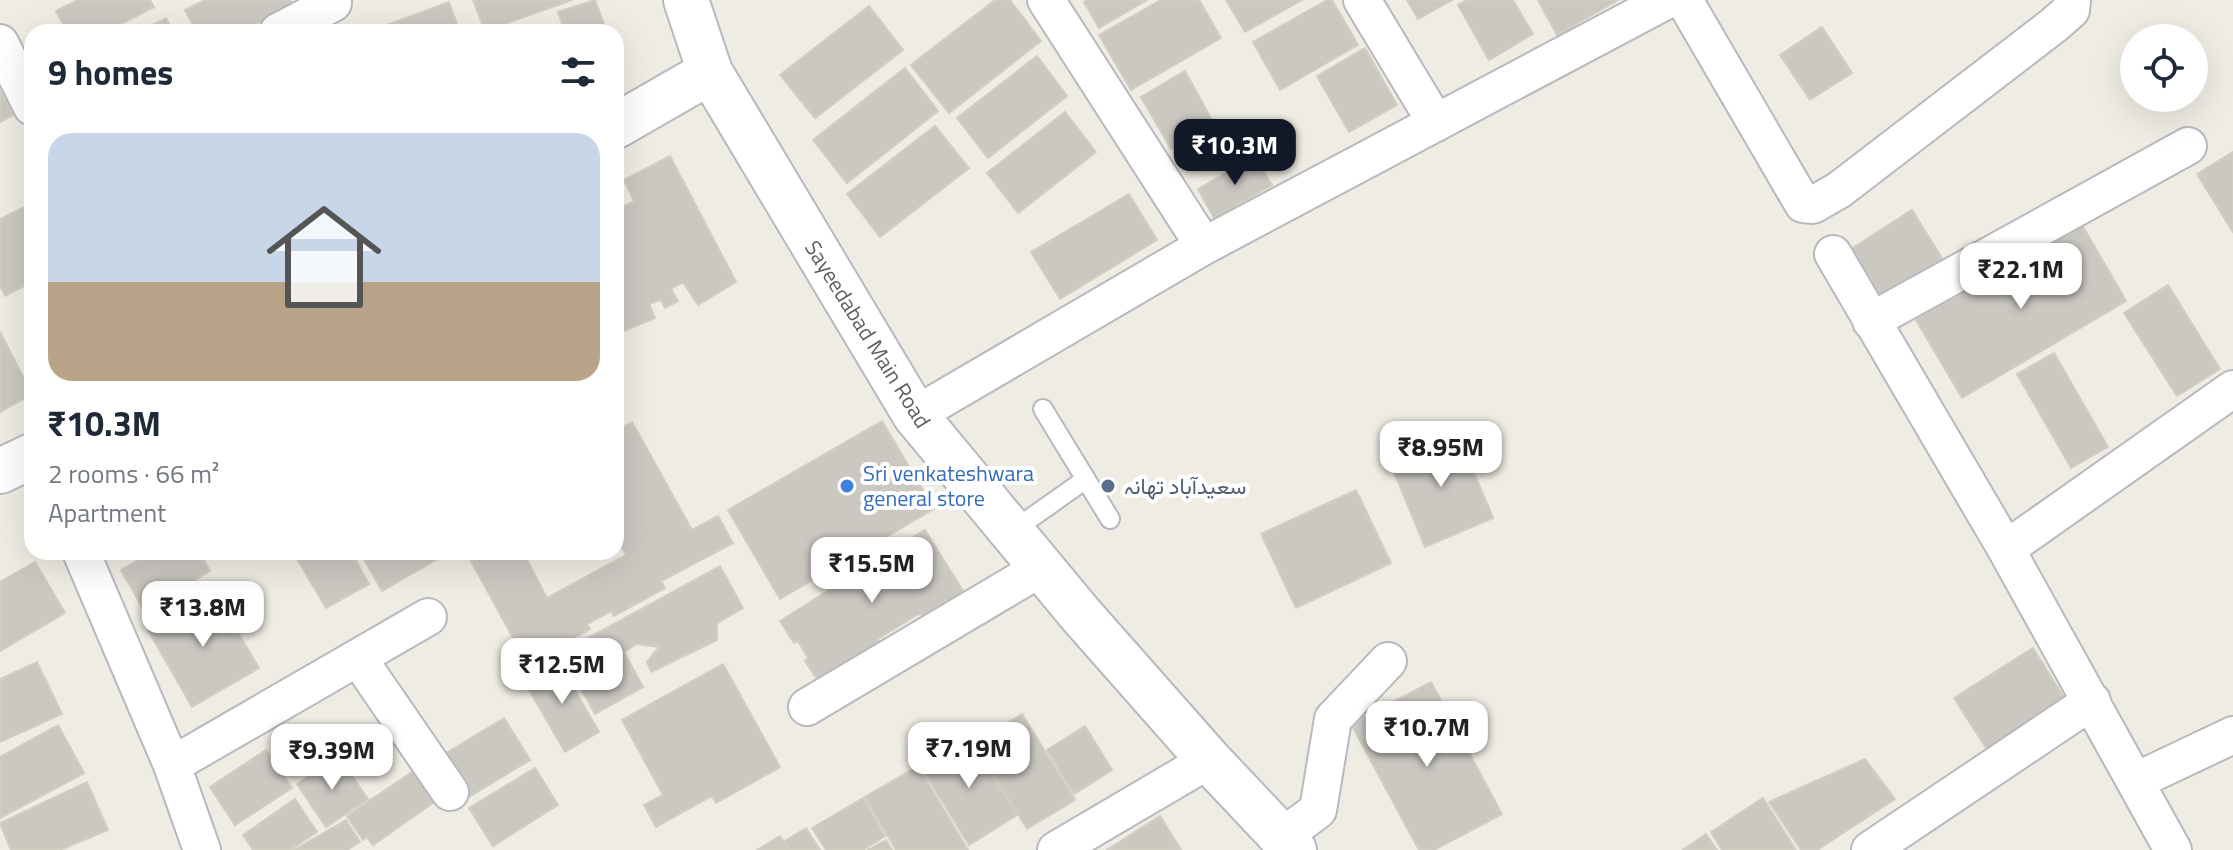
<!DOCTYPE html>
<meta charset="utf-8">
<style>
:root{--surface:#fff;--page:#f6f6f7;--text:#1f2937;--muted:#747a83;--accent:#111827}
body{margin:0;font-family:"Titillium Web",Vazirmatn,sans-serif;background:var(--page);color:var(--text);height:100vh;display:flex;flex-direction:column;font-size:30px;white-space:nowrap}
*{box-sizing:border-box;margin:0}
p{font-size:26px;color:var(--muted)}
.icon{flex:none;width:44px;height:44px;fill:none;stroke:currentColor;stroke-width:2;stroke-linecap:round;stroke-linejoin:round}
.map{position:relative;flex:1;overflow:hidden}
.details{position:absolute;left:24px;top:24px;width:600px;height:536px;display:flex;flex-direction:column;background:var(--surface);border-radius:24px;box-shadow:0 8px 32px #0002}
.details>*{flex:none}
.controls{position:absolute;left:2120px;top:24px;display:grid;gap:16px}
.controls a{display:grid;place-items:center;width:88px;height:88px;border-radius:50%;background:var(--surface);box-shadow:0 8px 32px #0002;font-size:40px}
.price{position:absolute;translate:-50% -68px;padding:0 18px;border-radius:16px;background:#fff;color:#222;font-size:26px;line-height:52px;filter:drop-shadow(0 2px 4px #0008)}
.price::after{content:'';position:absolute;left:50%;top:48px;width:24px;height:18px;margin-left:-12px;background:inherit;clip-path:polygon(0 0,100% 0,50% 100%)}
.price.active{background:var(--accent);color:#fff}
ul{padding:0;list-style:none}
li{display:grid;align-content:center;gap:16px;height:424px;padding:0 24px}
li span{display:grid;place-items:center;height:248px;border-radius:24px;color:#555}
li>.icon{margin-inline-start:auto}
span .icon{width:144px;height:144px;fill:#fffc;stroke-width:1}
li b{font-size:34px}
h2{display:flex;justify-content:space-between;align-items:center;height:96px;padding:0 24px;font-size:34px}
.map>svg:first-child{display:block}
.building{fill:#cbc8c2;stroke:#d3cdc1;stroke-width:2}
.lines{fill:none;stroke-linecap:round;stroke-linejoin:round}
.lane-casing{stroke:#b6b9be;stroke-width:22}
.street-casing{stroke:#b6b9be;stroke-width:40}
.secondary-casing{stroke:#b6bac0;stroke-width:48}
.lane{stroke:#fff;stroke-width:18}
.street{stroke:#fff;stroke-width:36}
.secondary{stroke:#fff;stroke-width:44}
.shop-dot{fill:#3f7fe0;stroke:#fff;stroke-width:3}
.service-dot{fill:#5c6f8a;stroke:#fff;stroke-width:3}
.labels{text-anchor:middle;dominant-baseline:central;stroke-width:8;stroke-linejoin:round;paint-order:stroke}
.street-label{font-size:22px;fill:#5b5f64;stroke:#fff}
.shop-label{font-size:22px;fill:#366cbe;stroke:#fff;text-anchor:start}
.service-label{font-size:22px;fill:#4e5e75;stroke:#fff;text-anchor:start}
</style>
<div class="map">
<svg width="2233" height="850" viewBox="0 0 2233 850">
<rect width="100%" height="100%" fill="#eeece3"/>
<path class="building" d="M78,0h72l4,7 -49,25h-38l-11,-21z
M205,0h85l3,5 -53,27h-43l-12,-22z
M473,0h99l-87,31z
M595,0l12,32h-42l-7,-20z
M995,0h15l31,41 -92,72 -38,-48z
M1088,0h59l-48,28 -15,-26z
M1161,0h38l22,38 -90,52 -32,-55z
M1226,0h76l-57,32z
M1327,0h5l26,45 -78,45 -27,-48z
M1407,0h45l-34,19z
M1467,0h46l20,34 -44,26 -31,-55z
M1538,0h80l-61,35z
M449,2l11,30h-86l-1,-2z
M869,6l34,44 -88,68 -35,-43z
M166,18l7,14h-34z
M1822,27l30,46 -42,27 -30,-45z
M1365,48l32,57 -48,27 -32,-56z
M1037,56l30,40 -79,62 -31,-40z
M905,68l33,43 -91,72 -34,-43z
M1185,71l29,53 -43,25 -30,-52z
M0,90l13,25 -13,7z
M1065,112l31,40 -78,61 -31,-40z
M935,126l34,42 -89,69 -33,-43z
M2233,152v80l-36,-58z
M670,156l66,126 -38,23 -15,-23 -12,7 7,12 -13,7 -4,-8 -12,4 6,14 -36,15 -3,-4v-118l18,-10 -10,-21z
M1255,156l17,29 -58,33 -16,-29z
M1129,194l28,46 -97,59 -29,-47z
M32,203v79l-27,14 -5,-10v-67z
M1912,210l30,48 -60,39 -31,-48z
M2081,223l45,78 -164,97 -46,-78z
M2168,285l52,84 -43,27 -53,-83z
M0,332l32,62 -32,18z
M2054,353l54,94 -37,21 -54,-94z
M882,421l52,88 -154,90 -52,-89z
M632,422l60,108 26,-14 15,27 -72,38 4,7 -51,28 -3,-5 -24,13 3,5 -63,34 -61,-111h57l24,46 79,-43 -10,-18v-106z
M1457,432l36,86 -68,29 -36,-87z
M1356,490l35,73 -95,45 -35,-74z
M925,530l38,61 -41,25 -2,-3 -42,26 1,4 -61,38 -13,-20 3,-3 -10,-17 -4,2 -14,-22z
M152,552h47l11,19 -66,39 -23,-40z
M293,552h58l18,32 -43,24z
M360,552h85l1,2 -64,37z
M35,562l30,51 -65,38v-69z
M720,566l23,42 -26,15v17l-66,32 -4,-10 12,-15 -22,-3 -13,8 19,35 -48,27 -34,-61z
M214,592l45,76 -67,39 -44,-77z
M2033,648l35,56 -78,50 -36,-56z
M558,661l41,71 -34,20 -41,-71z
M37,662l25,52 -62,28v-63z
M723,664l57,103 -64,36 -4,-7 -56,31 -12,-22 19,-10 -41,-75z
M1431,682l71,132 -68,36h-15l-68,-126z
M1022,714l53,86 -48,29 -52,-86z
M504,718l26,42 -66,40 -26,-42z
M58,725l26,48 -84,45v-61z
M1085,726l27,44 -38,24 -27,-44z
M968,736l49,79 -48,30 -49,-80z
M266,750l26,38 -57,37 -25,-38z
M338,756l30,43 -42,28 -29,-43z
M1865,759l30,40 -78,51h-16l-32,-48z
M424,764l20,31 -71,50 -6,-8 -4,3 -16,-24z
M918,766l50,84h-72l-31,-53z
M535,768l23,37 -65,41 -24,-38z
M87,782l21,48 -48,20h-49l-11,-27z
M863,798l22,38 -22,14h-37l-14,-22z
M1763,798l33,52h-74l-11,-18z
M295,799l22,33 -27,18h-37l-10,-15z
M1160,816l21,34h-74z
M346,820l14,22 -13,8h-53z
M806,828l14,22h-29l-6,-9z
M1706,834l11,16h-34z
M780,836l9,14h-32z
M886,840l6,10h-24z"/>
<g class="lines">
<defs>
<path id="lane" d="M1043,409l67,110
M1011,532l75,-53"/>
<path id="street" d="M1046,0l158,246
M1362,0l74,123
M1684,0l119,204 10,1 26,-15 215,-165 17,-15 1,-10
M278,32l55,-29
M0,43l32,64
M1833,254l173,295 167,301
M1871,321l317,-175
M915,415l289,-169 463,-246
M2006,549l227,-160
M81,552l91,213 30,85
M358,658l92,134
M807,707l234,-139
M172,765l256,-148
M2136,781l97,-46
M1282,837l36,-27 15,-91 55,-58
M1056,850l153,-90
M1870,850l222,-149"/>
<path id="secondary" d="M686,0l24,72 205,343 166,200 128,145 85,90
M616,126l94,-54
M0,471l32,-15"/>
</defs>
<use href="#lane" class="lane-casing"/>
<use href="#street" class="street-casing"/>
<use href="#secondary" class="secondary-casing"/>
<use href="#lane" class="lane"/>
<use href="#street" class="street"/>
<use href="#secondary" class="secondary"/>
</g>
<circle class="shop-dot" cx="847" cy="486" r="8"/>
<circle class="service-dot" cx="1108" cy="486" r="8"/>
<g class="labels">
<g class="street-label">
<text transform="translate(868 334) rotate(58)">Sayeedabad Main Road</text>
</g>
<g class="shop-label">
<text x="863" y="473">Sri venkateshwara<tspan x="863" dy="25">general store</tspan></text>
</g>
<g class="service-label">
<text x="1124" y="486">سعیدآباد تھانہ</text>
</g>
</g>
</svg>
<div class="controls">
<a><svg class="icon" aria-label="locate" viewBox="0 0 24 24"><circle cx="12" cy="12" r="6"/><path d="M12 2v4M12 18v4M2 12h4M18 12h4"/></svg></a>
</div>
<b class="price active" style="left:1235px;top:187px">₹10.3M</b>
<b class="price" style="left:2021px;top:311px">₹22.1M</b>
<b class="price" style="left:1441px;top:489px">₹8.95M</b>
<b class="price" style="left:872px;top:605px">₹15.5M</b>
<b class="price" style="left:203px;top:649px">₹13.8M</b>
<b class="price" style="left:562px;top:706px">₹12.5M</b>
<b class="price" style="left:1427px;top:769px">₹10.7M</b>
<b class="price" style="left:969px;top:790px">₹7.19M</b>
<b class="price" style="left:332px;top:792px">₹9.39M</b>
<section class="details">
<h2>9 homes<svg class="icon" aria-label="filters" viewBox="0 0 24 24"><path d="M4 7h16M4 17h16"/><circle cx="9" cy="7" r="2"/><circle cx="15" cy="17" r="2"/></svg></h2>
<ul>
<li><span style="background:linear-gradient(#c9d6e8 60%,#b9a48a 0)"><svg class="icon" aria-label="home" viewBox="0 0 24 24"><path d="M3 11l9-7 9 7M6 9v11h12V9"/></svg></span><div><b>₹10.3M</b><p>2 rooms · 66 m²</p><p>Apartment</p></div></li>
</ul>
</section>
</div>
